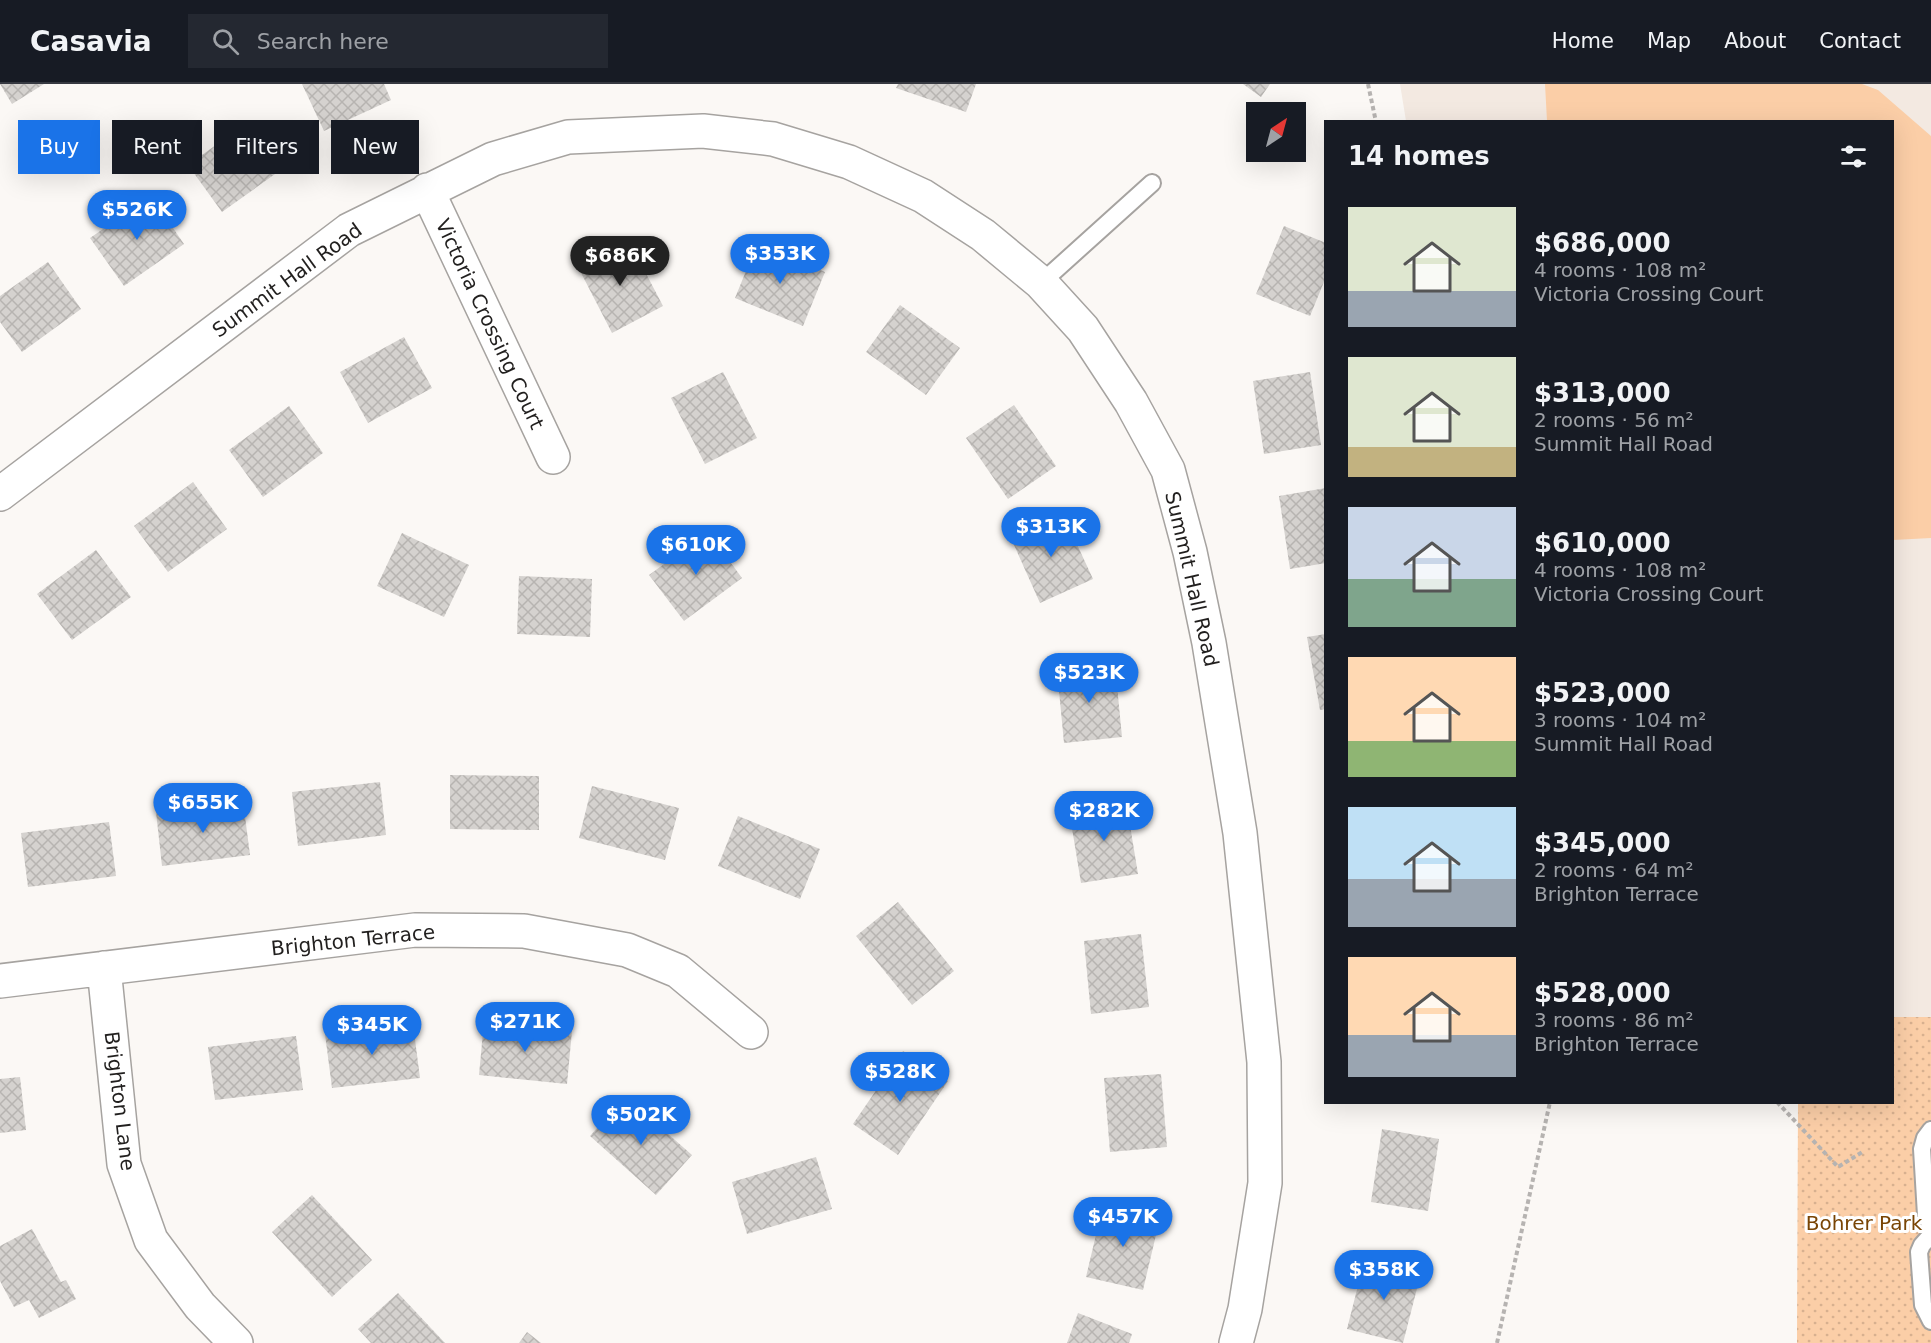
<!DOCTYPE html>
<meta charset="utf-8">
<style>
:root{--surface:#171b24;--page:#242831;--text:#f1f3f6;--muted:#9ea1a6;--line:#363941;--accent:#1a73e8}
body{margin:0;font-family:"DejaVu Sans",sans-serif;background:var(--page);color:var(--text);height:100vh;display:flex;flex-direction:column;font-size:22px;white-space:nowrap}
*{box-sizing:border-box;margin:0}
p{font-size:20px;color:var(--muted)}
.icon{flex:none;width:33px;height:33px;fill:none;stroke:currentColor;stroke-width:2;stroke-linecap:round;stroke-linejoin:round}
.map{position:relative;flex:1;overflow:hidden}
.sheet{position:absolute;left:1324px;top:36px;width:570px;height:984px;display:flex;flex-direction:column;background:var(--surface);border-radius:0px;box-shadow:0 6px 24px #0002}
.sheet>*{flex:none}
.guide{position:absolute;left:18px;top:36px;width:570px;height:54px;display:flex;gap:12px}
.needle{width:39px;rotate:36deg}
.controls{position:absolute;left:1246px;top:18px;display:grid;gap:12px}
.controls a{display:grid;place-items:center;width:60px;height:60px;border-radius:0px;background:var(--surface);box-shadow:0 6px 24px #0002;font-size:30px}
.price{position:absolute;translate:-50% -51px;padding:0 14px;border-radius:21px;background:var(--accent);color:#fff;font-size:20px;line-height:39px;filter:drop-shadow(0 2px 3px #0008)}
.price::after{content:'';position:absolute;left:50%;top:36px;width:18px;height:14px;margin-left:-9px;background:inherit;clip-path:polygon(0 0,100% 0,50% 100%)}
.price.selected{background:#222;color:#fff}
ul{padding:0;list-style:none}
li{display:flex;align-items:center;gap:18px;height:150px;padding:0 24px}
li span{display:grid;place-items:center;flex:none;width:168px;height:120px;border-radius:0px;color:#555}
li>.icon{margin-inline-start:auto}
span .icon{width:72px;height:72px;fill:#fffc;stroke-width:1}
li b{font-size:26px}
h2{display:flex;justify-content:space-between;align-items:center;height:72px;padding:0 24px;font-size:26px}
.tag{padding:0 21px;border-radius:0px;background:var(--surface);box-shadow:0 6px 24px #0002;font-size:21px;line-height:54px}
.tag.selected{background:var(--accent);color:#fff}
header{display:flex;align-items:center;gap:36px;box-sizing:border-box;height:84px;padding:0 30px;background:var(--surface);border-bottom:2px solid var(--line)}
header strong{font-size:28px}
nav{display:flex;gap:33px;margin-inline-start:auto;font-size:21px}
.search{width:420px;height:54px;background:var(--page);display:flex;align-items:center;gap:15px;box-sizing:border-box;padding:0 21px;border-radius:0px;color:var(--muted);font-size:22px}
.map>svg:first-child{display:block}
.built{fill:#f3e9e1}
.green{fill:url(#green-dots)}
.pitch{fill:#fbcea7}
.building{fill:url(#building-cross-hatch)}
.lines{fill:none;stroke-linecap:round;stroke-linejoin:round}
.service-casing{stroke:#a6a3a0;stroke-width:20}
.minor-casing{stroke:#a6a3a0;stroke-width:36}
.path{stroke:#b6b3b1;stroke-width:4;stroke-dasharray:4.5 3;stroke-linecap:butt}
.service{stroke:#fff;stroke-width:16}
.minor{stroke:#fff;stroke-width:33}
.labels{text-anchor:middle;dominant-baseline:central;stroke-width:6;stroke-linejoin:round;paint-order:stroke}
.street-label{font-size:20px;fill:#211f1e;stroke:#fff}
.park-label{font-size:20px;fill:#794505;stroke:#fff}
</style>
<header>
<strong>Casavia</strong>
<div class="search"><svg class="icon" aria-label="search" viewBox="0 0 24 24"><circle cx="10" cy="10" r="6"/><path d="M15 15l6 6"/></svg>Search here</div>
<nav><a>Home</a><a>Map</a><a>About</a><a>Contact</a></nav>
</header>
<div class="map">
<svg width="1931" height="1259" viewBox="0 0 1931 1259">
<defs>
<pattern id="green-dots" width="8" height="8" patternUnits="userSpaceOnUse" patternTransform="scale(1.5)"><rect width="8" height="8" fill="#fbcea7"/><path d="M2 2h.1M6 6h.1" fill="none" stroke="#d7b08f" stroke-width="1.8" stroke-linecap="round"/></pattern>
<pattern id="building-cross-hatch" width="8" height="8" patternUnits="userSpaceOnUse" patternTransform="scale(1.5)"><rect width="8" height="8" fill="#d5d2cf"/><path d="M0 0l8 8M0 8l8-8" fill="none" stroke="#b7b4b1"/></pattern>
</defs>
<rect width="100%" height="100%" fill="#fbf8f5"/>
<path class="built" d="M1400,0h531v940l-38,2v-904l-487,-1z"/>
<path class="green" d="M1893,933h38v326h-134l1,-240 95,-1z"/>
<path class="pitch" d="M1545,0h317l16,6 53,46v402l-38,2v-418l-346,-1z"/>
<path class="building" d="M0,0h44l-32,20z
M302,0h82l7,16 -67,31z
M898,0h78l-10,28 -70,-24z
M1243,0h27l-9,13z
M248,38l34,47 -60,43 -34,-47z
M151,112l33,48 -60,42 -34,-48z
M1284,142l42,17v34l-16,39 -54,-22z
M629,157l34,65 -51,27 -34,-66z
M757,160l68,28 -22,54 -68,-28z
M48,178l33,47 -59,43 -22,-30v-26z
M900,221l60,43 -34,47 -60,-43z
M404,253l28,51 -64,35 -28,-51z
M723,288l34,66 -52,26 -34,-66z
M1310,288l11,73 -57,9 -11,-73z
M1014,321l42,61 -48,33 -42,-61z
M289,322l34,47 -60,44 -34,-47z
M193,398l34,47 -59,43 -34,-46z
M1326,404v75l-36,6 -11,-73z
M1062,428l31,67 -53,24 -30,-67z
M708,448l34,46 -58,43 -35,-46z
M402,449l67,32 -25,52 -67,-31z
M96,466l35,47 -59,43 -35,-46z
M519,492l73,3 -2,58 -73,-3z
M1326,550v75l-6,1 -13,-73z
M1115,581l7,72 -58,6 -7,-73z
M450,691l89,1v54l-89,-1z
M380,698l6,53 -88,11 -6,-54z
M592,702l87,22 -14,52 -86,-22z
M243,717l7,54 -88,11 -6,-54z
M1126,717l12,73 -57,9 -12,-73z
M738,732l82,33 -20,50 -82,-33z
M109,738l7,54 -88,11 -7,-54z
M898,818l56,69 -42,34 -56,-69z
M1141,850l8,73 -58,7 -7,-73z
M484,937l88,10 -5,53 -88,-9z
M413,940l7,54 -88,10 -7,-54z
M296,952l7,54 -88,10 -7,-53z
M903,967l45,30 -50,74 -45,-31z
M1161,990l6,73 -57,5 -6,-74z
M20,993l6,53 -26,3v-54z
M625,1012l67,59 -36,40 -66,-59z
M1382,1045l57,10 -11,72 -57,-9z
M816,1073l16,52 -85,25 -15,-52z
M312,1111l60,65 -40,37 -60,-65z
M1103,1121l57,13 -17,72 -57,-13z
M32,1145l29,53 5,-2 10,19 -37,19 -10,-18 -15,7 -14,-26v-35z
M1365,1174l56,15 -18,70 -56,-14z
M398,1209l47,50h-74l-13,-14z
M1078,1229l54,21 -3,9h-62z
M527,1248l14,11h-22z"/>
<g class="lines">
<defs>
<path id="service" d="M1041,199l111,-100
M1931,1046l-6,8 -3,11 4,66 5,12
M1931,1151l-9,10 -3,7 4,53 8,16"/>
<path id="minor" d="M427,106l126,267
M0,410l349,-264 144,-71 75,-22 135,-6 70,8 76,23 74,34 60,39 58,48 42,46 48,73 37,68 22,82 19,91 31,190 24,229 1,121 -20,126 -9,34
M104,884l20,196 27,76 49,66 36,37
M0,897l415,-51 109,1 103,19 51,21 73,61"/>
</defs>
<use href="#service" class="service-casing"/>
<use href="#minor" class="minor-casing"/>
<path class="path" d="M1368,0l8,38
M1777,1018l61,65 26,-16
M1497,1259l53,-241"/>
<use href="#service" class="service"/>
<use href="#minor" class="minor"/>
</g>
<g class="labels">
<g class="street-label">
<text transform="translate(287 196) rotate(-36)">Summit Hall Road</text>
<text transform="translate(490 240) rotate(65)">Victoria Crossing Court</text>
<text transform="translate(1192 495) rotate(77)">Summit Hall Road</text>
<text transform="translate(353 856) rotate(-6)">Brighton Terrace</text>
<text transform="translate(120 1017) rotate(83)">Brighton Lane</text>
</g>
<g class="park-label">
<text x="1864" y="1139">Bohrer Park</text>
</g>
</g>
</svg>
<div class="controls">
<a><svg class="needle" viewBox="-14 -14 28 28"><path d="M0-13l5 13h-10z" fill="#e53935"/><path d="M0 13l5-13h-10z" fill="#9ea1a6"/></svg></a>
</div>
<b class="price" style="left:137px;top:157px">$526K</b>
<b class="price" style="left:780px;top:201px">$353K</b>
<b class="price selected" style="left:620px;top:203px">$686K</b>
<b class="price" style="left:1051px;top:474px">$313K</b>
<b class="price" style="left:696px;top:492px">$610K</b>
<b class="price" style="left:1089px;top:620px">$523K</b>
<b class="price" style="left:203px;top:750px">$655K</b>
<b class="price" style="left:1104px;top:758px">$282K</b>
<b class="price" style="left:525px;top:969px">$271K</b>
<b class="price" style="left:372px;top:972px">$345K</b>
<b class="price" style="left:900px;top:1019px">$528K</b>
<b class="price" style="left:641px;top:1062px">$502K</b>
<b class="price" style="left:1123px;top:1164px">$457K</b>
<b class="price" style="left:1384px;top:1217px">$358K</b>
<div class="guide">
<a class="tag selected">Buy</a>
<a class="tag">Rent</a>
<a class="tag">Filters</a>
<a class="tag">New</a>
</div>
<section class="sheet">
<h2>14 homes<svg class="icon" aria-label="filters" viewBox="0 0 24 24"><path d="M4 7h16M4 17h16"/><circle cx="9" cy="7" r="2"/><circle cx="15" cy="17" r="2"/></svg></h2>
<ul>
<li><span style="background:linear-gradient(#dfe7d0 70%,#9aa5b1 0)"><svg class="icon" aria-label="home" viewBox="0 0 24 24"><path d="M3 11l9-7 9 7M6 9v11h12V9"/></svg></span><div><b>$686,000</b><p>4 rooms · 108 m²</p><p>Victoria Crossing Court</p></div></li>
<li><span style="background:linear-gradient(#dfe7d0 75%,#c2b280 0)"><svg class="icon" aria-label="home" viewBox="0 0 24 24"><path d="M3 11l9-7 9 7M6 9v11h12V9"/></svg></span><div><b>$313,000</b><p>2 rooms · 56 m²</p><p>Summit Hall Road</p></div></li>
<li><span style="background:linear-gradient(#c9d6e8 60%,#7fa58c 0)"><svg class="icon" aria-label="home" viewBox="0 0 24 24"><path d="M3 11l9-7 9 7M6 9v11h12V9"/></svg></span><div><b>$610,000</b><p>4 rooms · 108 m²</p><p>Victoria Crossing Court</p></div></li>
<li><span style="background:linear-gradient(#ffd9b3 70%,#8fb573 0)"><svg class="icon" aria-label="home" viewBox="0 0 24 24"><path d="M3 11l9-7 9 7M6 9v11h12V9"/></svg></span><div><b>$523,000</b><p>3 rooms · 104 m²</p><p>Summit Hall Road</p></div></li>
<li><span style="background:linear-gradient(#bfe0f5 60%,#9aa5b1 0)"><svg class="icon" aria-label="home" viewBox="0 0 24 24"><path d="M3 11l9-7 9 7M6 9v11h12V9"/></svg></span><div><b>$345,000</b><p>2 rooms · 64 m²</p><p>Brighton Terrace</p></div></li>
<li><span style="background:linear-gradient(#ffd9b3 65%,#9aa5b1 0)"><svg class="icon" aria-label="home" viewBox="0 0 24 24"><path d="M3 11l9-7 9 7M6 9v11h12V9"/></svg></span><div><b>$528,000</b><p>3 rooms · 86 m²</p><p>Brighton Terrace</p></div></li>
</ul>
</section>
</div>
